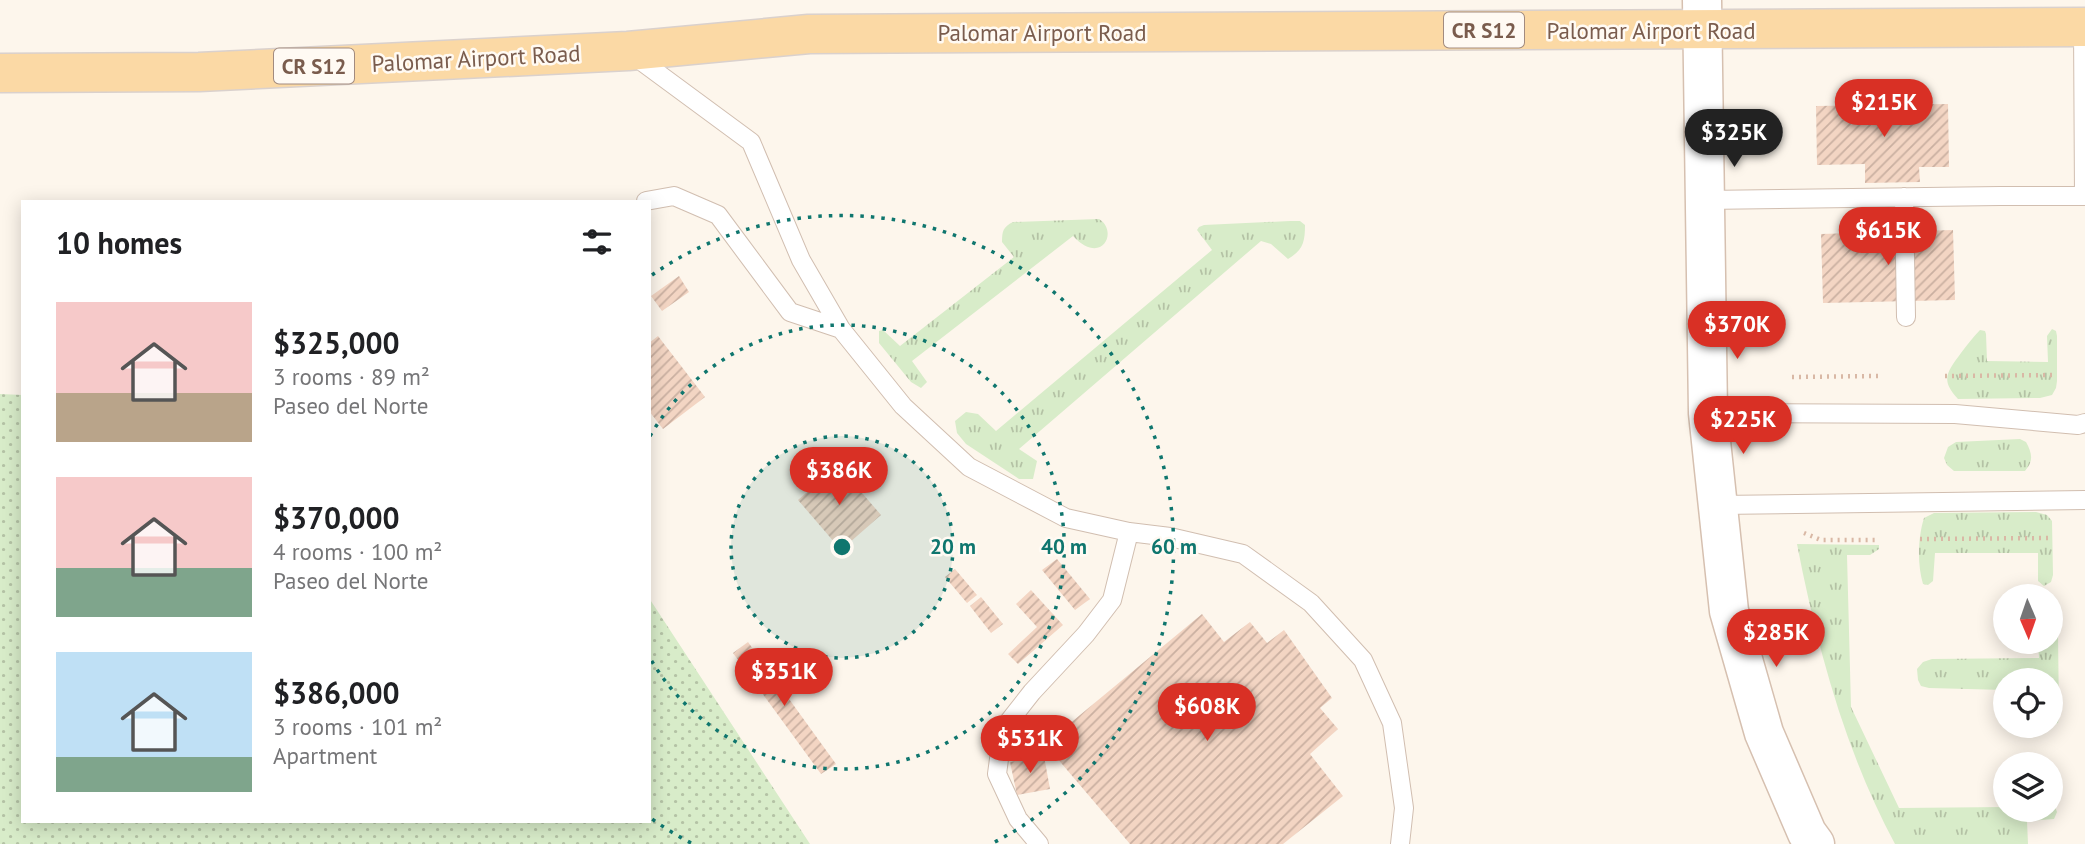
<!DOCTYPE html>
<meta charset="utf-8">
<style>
:root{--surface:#fff;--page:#f6f6f6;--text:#202124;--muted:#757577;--accent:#d93025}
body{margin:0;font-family:"PT Sans",sans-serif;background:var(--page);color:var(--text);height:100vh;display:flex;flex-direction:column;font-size:26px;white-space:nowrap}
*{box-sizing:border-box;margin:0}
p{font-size:23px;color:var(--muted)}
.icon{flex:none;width:38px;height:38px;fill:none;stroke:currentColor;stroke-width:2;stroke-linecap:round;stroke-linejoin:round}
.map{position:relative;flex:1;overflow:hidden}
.side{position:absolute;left:21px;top:200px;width:630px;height:623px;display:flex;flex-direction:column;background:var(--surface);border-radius:0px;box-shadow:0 4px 18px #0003}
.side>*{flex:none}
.needle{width:46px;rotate:178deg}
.tools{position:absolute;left:1993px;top:584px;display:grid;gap:14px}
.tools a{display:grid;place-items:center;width:70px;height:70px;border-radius:50%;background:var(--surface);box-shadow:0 4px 18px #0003;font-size:35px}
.price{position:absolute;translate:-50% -60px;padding:0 16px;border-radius:24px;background:var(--accent);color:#fff;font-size:23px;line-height:46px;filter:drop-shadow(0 2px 4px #0008)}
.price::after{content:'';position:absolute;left:50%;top:42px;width:21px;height:16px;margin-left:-10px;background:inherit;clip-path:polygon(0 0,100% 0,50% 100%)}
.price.on{background:#222;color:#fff}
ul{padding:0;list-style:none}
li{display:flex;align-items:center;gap:21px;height:175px;padding:0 35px}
li span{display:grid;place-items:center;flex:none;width:196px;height:140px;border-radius:0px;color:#555}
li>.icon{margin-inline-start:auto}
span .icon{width:84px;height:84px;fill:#fffc;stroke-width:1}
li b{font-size:30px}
h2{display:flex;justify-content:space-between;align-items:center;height:84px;padding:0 35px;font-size:30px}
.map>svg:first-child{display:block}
.grass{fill:url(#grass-tufts)}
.park{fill:url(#park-dots)}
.building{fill:url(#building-hatch)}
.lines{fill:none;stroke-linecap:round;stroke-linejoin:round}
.service-casing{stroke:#d1beb0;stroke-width:20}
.secondary-casing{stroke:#d6c0b0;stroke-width:41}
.primary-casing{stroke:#dad1cd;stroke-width:41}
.path{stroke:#d9b8a5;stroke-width:4.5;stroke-dasharray:2 5;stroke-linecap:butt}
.service{stroke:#fff;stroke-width:18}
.secondary{stroke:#fff;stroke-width:38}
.primary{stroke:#fbd9a5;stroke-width:38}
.ring{fill:none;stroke:#0f766e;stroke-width:3.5;stroke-dasharray:3.5 7}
.labels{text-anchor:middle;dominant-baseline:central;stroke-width:5;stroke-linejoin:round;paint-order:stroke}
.shield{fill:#fffaf3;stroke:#a28b7f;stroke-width:2}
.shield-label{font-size:21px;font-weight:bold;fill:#7a5c4d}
.street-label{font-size:23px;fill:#7a5c4d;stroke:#fffaf3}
.centre{fill:#0f766e;stroke:#fffaf3;stroke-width:3.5}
.ring-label{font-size:21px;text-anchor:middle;font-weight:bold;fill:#0f766e;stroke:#fffaf3;stroke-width:5;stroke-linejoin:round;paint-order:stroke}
</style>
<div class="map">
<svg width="2085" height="844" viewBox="0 0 2085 844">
<defs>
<pattern id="grass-tufts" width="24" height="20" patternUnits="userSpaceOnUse" patternTransform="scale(1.75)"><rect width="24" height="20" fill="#d8ecc9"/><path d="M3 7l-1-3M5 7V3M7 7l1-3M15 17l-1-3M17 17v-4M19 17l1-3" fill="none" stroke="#b4c2a5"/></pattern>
<pattern id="park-dots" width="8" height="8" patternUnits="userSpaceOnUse" patternTransform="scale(1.75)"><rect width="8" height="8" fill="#d8ecc9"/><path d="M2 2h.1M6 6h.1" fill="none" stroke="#b4c2a5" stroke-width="1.8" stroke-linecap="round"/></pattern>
<pattern id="building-hatch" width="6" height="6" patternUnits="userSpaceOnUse" patternTransform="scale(1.75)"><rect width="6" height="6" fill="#f3d5c3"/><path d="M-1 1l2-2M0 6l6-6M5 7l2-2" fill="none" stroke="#cab0a1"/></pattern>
</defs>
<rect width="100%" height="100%" fill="#fdf6ec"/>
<path class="grass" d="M1099,219c20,12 3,48 -26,17l-161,125 15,21 -6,6 -10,-6 -32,-39v-12l4,-1 17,16 114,-89 -12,-15c0,-11 1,-15 11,-20z
M1290,221h10l5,4c0,17 -2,25 -17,34l-17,-15 -10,-3 -242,208 18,12 -4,18h-14l-53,-35 -9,-11 -2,-12 11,-9 12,2 18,17 216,-181 -15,-20 2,-3 5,-2z
M2052,329l4,2 1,5v45l-1,7 -4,7 -12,3 -82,1c-18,-19 -11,-27 3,-46 6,-8 12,-16 19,-23l5,1 1,3 1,27 61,1 -1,-26z
M2020,439l6,3c6,11 8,19 -1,29h-71l-7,-6 -3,-7 4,-11 8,-5z
M2036,512l11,3 5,6 1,54 -2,7 -7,4 -6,-5v-28h-103l-2,28 -5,4 -5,-1c-6,-20 -5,-47 1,-66l10,-5z
M1797,544l82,1v4l-9,6h-23l4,152 48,101 106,-1 1,3h45v-14l6,16 -3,7 -27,2 1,23h-133c-50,-93 -78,-197 -98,-300z
M2051,628l7,6 1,82 -1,7 -7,2v-44h-45l-1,9 -76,-2 -8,-2 -3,-6 -1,-11 6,-7 9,-3 107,-1 -1,-16h13z"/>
<path class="park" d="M0,394l23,1v426h626v-223l161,246h-810z"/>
<path class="building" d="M1948,104l1,63h-30l1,15 -55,1v-19l-48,1 -1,-59z
M1953,230l2,70 -132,3 -2,-69z
M679,276l10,16 -27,19 -11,-15z
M658,336l47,61 -42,32 -14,-18v-68z
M838,465l43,50 -40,35 -43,-50z
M1057,559l33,40 -15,11 -33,-40z
M955,569l22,26 -10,8 -22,-26z
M1031,590l32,35 -45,39 -10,-10 29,-27 -21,-23z
M981,597l22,27 -12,9 -21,-27z
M1202,614l22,28 26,-20 17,21 17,-13 48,68 -12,10 18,21 -28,25 33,42 -60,48h-153l-85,-100z
M748,642l88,122 -15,10 -88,-121z
M1044,756l6,33 -33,6 -7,-33z"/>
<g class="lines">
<defs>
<path id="service" d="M633,55l118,87 50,118 40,69
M1904,197l2,120
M1704,200l296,-4h84l-1,-169
M646,201l28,-5 44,19 72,97 51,17 62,77 66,61 97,51 63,14 41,5 73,17 68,49 52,57 29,63 12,85 -4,36
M1708,413l247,1 123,11 7,-2
M1718,505l367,-5
M1039,844l-21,-25 -21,-45 6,-45 29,-37 54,-58 26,-34 17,-68"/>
<path id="secondary" d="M1702,0l6,413 21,198 35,122 43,100 8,11"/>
<path id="primary" d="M0,73l199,-1 429,-21 181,-17 1276,-7"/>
</defs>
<use href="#service" class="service-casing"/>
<use href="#secondary" class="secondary-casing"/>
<use href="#primary" class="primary-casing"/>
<path class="path" d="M1945,376l112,-1
M1792,377l87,-1
M1804,533l17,7h58
M1920,539l133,-1"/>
<use href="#service" class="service"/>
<use href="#secondary" class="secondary"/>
<use href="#primary" class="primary"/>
</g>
<circle cx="842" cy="547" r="111" fill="#0f766e" fill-opacity=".12"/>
<g class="ring">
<circle cx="842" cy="547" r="111"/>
<path d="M650 436A222 222 0 1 1 650 658"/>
<path d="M691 843A332 332 0 0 1 652 819M652 275A332 332 0 1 1 993 843"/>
</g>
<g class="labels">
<g class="shield">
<rect x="1444" y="12.5" width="80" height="35" rx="5"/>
<rect x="274" y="48.5" width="80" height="35" rx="5"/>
</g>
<g class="shield-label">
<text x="1484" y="30">CR S12</text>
<text x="314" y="66">CR S12</text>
</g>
<g class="street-label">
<text x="1651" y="30">Palomar Airport Road</text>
<text x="1042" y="32">Palomar Airport Road</text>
<text transform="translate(476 58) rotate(-3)">Palomar Airport Road</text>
</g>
</g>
<circle cx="842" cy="547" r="10" class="centre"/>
<g class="ring-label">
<text x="953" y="554">20 m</text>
<text x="1064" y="554">40 m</text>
<text x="1174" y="554">60 m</text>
</g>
</svg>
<div class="tools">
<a><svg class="needle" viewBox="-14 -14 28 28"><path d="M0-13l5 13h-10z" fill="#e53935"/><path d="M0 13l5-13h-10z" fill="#757577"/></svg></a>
<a><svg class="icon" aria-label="locate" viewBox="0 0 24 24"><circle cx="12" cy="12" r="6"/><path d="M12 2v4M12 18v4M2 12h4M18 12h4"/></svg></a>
<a><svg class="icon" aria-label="layers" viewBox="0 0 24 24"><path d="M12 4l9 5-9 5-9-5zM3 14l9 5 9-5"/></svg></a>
</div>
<b class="price" style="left:1884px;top:139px">$215K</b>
<b class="price on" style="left:1734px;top:169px">$325K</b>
<b class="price" style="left:1888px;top:267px">$615K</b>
<b class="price" style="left:1737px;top:361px">$370K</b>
<b class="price" style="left:1743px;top:456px">$225K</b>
<b class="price" style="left:839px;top:507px">$386K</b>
<b class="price" style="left:1776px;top:669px">$285K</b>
<b class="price" style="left:784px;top:708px">$351K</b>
<b class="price" style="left:1207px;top:743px">$608K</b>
<b class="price" style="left:1030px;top:775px">$531K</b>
<section class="side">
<h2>10 homes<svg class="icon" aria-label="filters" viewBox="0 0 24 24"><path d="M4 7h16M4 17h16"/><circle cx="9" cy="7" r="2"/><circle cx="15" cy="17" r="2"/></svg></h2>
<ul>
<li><span style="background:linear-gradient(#f6c9c9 65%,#b9a48a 0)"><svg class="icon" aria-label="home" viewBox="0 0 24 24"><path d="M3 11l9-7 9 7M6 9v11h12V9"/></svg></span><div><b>$325,000</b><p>3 rooms · 89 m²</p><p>Paseo del Norte</p></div></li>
<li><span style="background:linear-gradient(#f6c9c9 65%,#7fa58c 0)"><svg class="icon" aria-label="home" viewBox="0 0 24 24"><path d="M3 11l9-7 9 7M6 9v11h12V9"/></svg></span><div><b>$370,000</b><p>4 rooms · 100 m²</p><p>Paseo del Norte</p></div></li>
<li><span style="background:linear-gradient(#bfe0f5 75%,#7fa58c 0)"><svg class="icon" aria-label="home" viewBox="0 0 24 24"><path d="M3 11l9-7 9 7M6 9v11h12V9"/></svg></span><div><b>$386,000</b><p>3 rooms · 101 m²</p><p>Apartment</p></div></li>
</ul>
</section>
</div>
